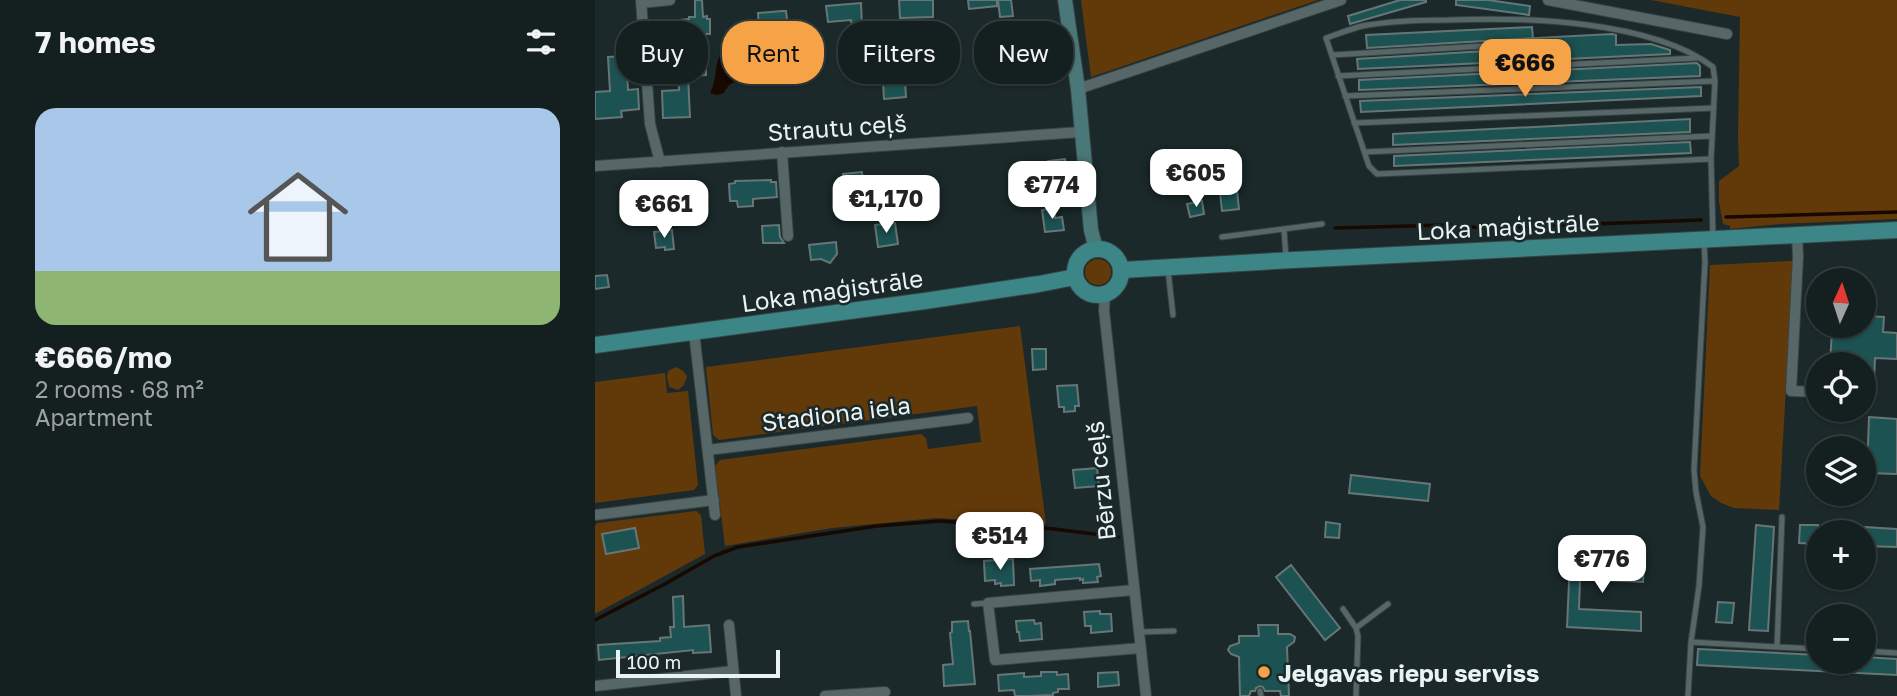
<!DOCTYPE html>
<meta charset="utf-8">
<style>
:root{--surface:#141f20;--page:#212c2d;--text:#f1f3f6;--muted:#9da2a5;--line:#333d3e;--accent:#f5a346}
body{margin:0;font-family:"Golos Text",sans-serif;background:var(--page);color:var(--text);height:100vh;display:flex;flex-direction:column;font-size:26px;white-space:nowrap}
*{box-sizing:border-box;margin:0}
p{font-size:23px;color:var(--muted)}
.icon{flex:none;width:38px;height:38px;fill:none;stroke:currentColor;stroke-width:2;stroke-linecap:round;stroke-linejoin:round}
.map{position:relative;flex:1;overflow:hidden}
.panel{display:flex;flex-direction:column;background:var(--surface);width:595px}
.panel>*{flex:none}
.guide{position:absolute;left:21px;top:21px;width:665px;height:63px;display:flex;gap:14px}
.needle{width:46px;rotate:3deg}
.fabs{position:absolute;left:1211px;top:268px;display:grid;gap:14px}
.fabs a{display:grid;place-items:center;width:70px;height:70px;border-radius:50%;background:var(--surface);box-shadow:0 2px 5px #0004,0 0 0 2px var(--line);font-size:35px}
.scale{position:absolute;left:21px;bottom:18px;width:164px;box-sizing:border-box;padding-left:7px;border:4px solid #eaf3f3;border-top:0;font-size:19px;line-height:24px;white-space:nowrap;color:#eaf3f3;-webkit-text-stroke:5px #1b292a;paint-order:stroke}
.price{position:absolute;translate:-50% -60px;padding:0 16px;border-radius:14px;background:#fff;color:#222;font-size:23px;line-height:46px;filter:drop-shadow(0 2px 4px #0008)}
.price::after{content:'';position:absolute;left:50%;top:42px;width:21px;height:16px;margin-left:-10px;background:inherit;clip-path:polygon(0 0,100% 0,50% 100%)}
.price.active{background:var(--accent);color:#111}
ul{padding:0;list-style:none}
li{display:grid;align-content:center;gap:14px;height:371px;padding:0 35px}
li span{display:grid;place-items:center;height:217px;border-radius:21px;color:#555}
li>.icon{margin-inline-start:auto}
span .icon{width:126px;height:126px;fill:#fffc;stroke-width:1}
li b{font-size:30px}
h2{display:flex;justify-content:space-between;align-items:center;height:84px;padding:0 35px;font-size:30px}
.pill{padding:0 24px;border-radius:28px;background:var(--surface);box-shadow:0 2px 5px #0004,0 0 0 2px var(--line);font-size:24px;line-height:63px}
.pill.active{background:var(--accent);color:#111}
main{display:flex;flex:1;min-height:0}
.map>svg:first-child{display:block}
.green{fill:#623a09}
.water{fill:#170900}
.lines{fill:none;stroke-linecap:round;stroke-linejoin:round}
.stream{stroke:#170900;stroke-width:3.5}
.building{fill:#1d5252;stroke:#667676;stroke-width:2}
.lane-casing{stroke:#374444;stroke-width:7}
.street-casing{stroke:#374444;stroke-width:12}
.secondary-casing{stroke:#374444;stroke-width:16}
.primary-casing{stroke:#374444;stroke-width:18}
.lane{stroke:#576767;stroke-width:5}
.street{stroke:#576767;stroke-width:10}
.secondary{stroke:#4a7777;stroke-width:14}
.primary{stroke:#3d8687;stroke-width:16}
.poi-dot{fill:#f5a346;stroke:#1b292a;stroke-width:2.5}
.labels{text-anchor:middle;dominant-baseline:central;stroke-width:5;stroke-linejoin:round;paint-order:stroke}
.street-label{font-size:24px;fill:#eaf3f3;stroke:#1b292a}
.poi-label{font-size:24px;font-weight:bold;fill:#eaf3f3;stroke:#1b292a;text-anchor:start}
</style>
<main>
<section class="panel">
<h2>7 homes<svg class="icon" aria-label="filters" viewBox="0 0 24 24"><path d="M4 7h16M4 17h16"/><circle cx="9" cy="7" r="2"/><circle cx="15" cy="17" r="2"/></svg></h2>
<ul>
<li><span style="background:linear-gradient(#a9c7e8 75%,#8fb573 0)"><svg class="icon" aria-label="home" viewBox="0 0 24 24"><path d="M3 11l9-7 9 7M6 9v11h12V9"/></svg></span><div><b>€666/mo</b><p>2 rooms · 68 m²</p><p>Apartment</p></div></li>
</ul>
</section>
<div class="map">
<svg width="1302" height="696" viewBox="0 0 1302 696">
<rect width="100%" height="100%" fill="#1b292a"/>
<path class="green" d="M486,0h237l-227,77z
M1056,0h246v219l-117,5 -50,5v-3l-7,-2 -4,-22v-21l20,-15 -1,-30 2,-119z
M490 272a13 13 0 1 1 26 0a13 13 0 1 1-26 0Z
M1197,261v20l-13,229 -45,-2 -13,-5 -10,-7 -11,-20 10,-211z
M425,326l26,198 -111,-6 -103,10 -107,18 -10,-80 5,-6 201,-26 5,4 2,11 53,-7 -4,-36 -258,34 -6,-5 -7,-68z
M81,367l7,4 4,5 -3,9 -6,5 -9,-3 -2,-10 1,-6z
M70,373l2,20 21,-2 10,94 -4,5 -99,13v-121z
M101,511l5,4 4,39 -110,60v-88l2,-3z"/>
<path class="water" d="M154,48l5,3 3,9v9l-4,4 -6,1 -1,5c-11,2 -17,3 -22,14l-7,2 -7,-2c7,-14 4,-22 9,-36l8,-2h11l5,-5z"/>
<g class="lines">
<path class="stream" d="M1131,217l171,-5
M740,228l111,-3 39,3 216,-8
M0,620l68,-35 51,-29 24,-9 139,-21 63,-5 114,8 64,8"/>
</g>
<path class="building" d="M100,0h7l1,17 4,-1v3h3v15h-5v2l-10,1v-3l-15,1v-15l9,-1v-2h6z
M304,0h34v17l-33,1z
M373,0h29v6l-28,3z
M403,0h13l2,16 -13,1z
M805,0h26v2l-76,22 -2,-8z
M861,0h32l42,6 -1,9 -73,-10z
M266,3l1,23 -10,1 -1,-7 -23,2 -2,-16z
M187,11h4l2,16 -29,3 -1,-17z
M937,27l1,11 -166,10 -1,-13z
M436,28l1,18 -16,1 -2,-17z
M1017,34l4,1v10l35,-1 19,6v4l-312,15 -1,-10 177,-11 5,-5 -1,-3 -3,-2z
M306,35l1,15 -30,2 -1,-14z
M102,52l1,7 8,-1v17l-18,1 2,41 -27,1 -1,-27 17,-1 -1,-37z
M31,56l2,34 10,-1 1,20 -18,2 1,6 -27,2v-27l15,-1 -2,-34z
M1102,63l3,3v10l-341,14v-10z
M310,81l1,16 -22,2 -1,-17z
M1106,87v9l-340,16 -1,-11z
M1095,119v13l-297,13v-11z
M1095,142l1,11 -297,13v-10z
M470,159l3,27 -16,2 -4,-27z
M639,163l5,46 -17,2 -5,-46z
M267,172l1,13 -18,2 -2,-13z
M176,180v2h5l1,15 -24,2v7l-15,1 -1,-6h-7l-1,-17 6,-1v-2z
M59,187h18l1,21 -18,1z
M607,201l2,13 -14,3 -3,-13z
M459,208l1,10 7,-1 2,13 -19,2 -3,-22z
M300,223l3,21 -20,3 -3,-22z
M184,225l1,12 4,6h-21l-1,-17z
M77,230l2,19 -9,1v-3l-9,1 -2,-16z
M241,242l1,12 -7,9 -9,-4 -10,1 -2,-15z
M12,275l2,12 -14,2v-13z
M1269,316l20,1 -1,15 14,1v26l-22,-1 -1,25 -10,-1v-18h-34l2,-34h4l1,-4h27z
M437,349h14v20l-13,1z
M482,385l2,21h-4v5l-11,1v-5h-5l-2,-21z
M1274,417l28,2v55l-30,-1z
M502,468l2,18 -24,2 -2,-18z
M756,475l79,9 -2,17 -79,-8z
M731,522l14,2 -1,14 -14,-1z
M1161,525l18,2 -6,104 -19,-1z
M1205,525h18v19l-19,-1z
M1269,527l33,2v18l-33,-1z
M40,528l4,20 -33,6 -4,-20z
M418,559l1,26 -13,1v-3l-6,1v-4l-10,1 -1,-20z
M975,560l74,4 -1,18 -63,-3 -1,30 62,3v19l-74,-4z
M504,564l2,12 -4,1 1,5 -15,1v-4l-3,1v-2l-25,2v4l-15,2v-6l-9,1 -1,-12z
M696,565l49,63 -15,12 -49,-63z
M88,596l1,31 25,-2 2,27 -18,1v-3l-94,10 -1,-15 62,-4v-3l11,-1 -1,-10h4l-1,-30z
M1123,602l16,1 -2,20 -16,-1z
M505,611v3h11l1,17 -21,2v-7h-6l-1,-14z
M439,620l1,4 6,-1 1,16 -22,2 -1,-9h-2l-1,-11z
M373,621l1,10h1l5,53 -31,2 -1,-21 10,-1 -3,-31 2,-1v-10z
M663,625h20v9h12l5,3 -1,5 -7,5 2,49h-8l-1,-5h-15l-2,-4 -3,-1 -4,2 -1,3h-4l-2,5h-9l-1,-39 -8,-3 -3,-4 2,-4 9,-3v-7h20z
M1103,649l120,6v7h46v-5l33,2v16l-200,-10z
M446,672h16v3l11,-1 1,15h-11v3l-5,1v2l-25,1h-13l-1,-6 -15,1 -1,-16 26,-2v4l17,-1z
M523,672l1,13 -21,2v-14z"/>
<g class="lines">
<defs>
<path id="lane" d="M737,55l202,-12
M743,76l359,-18
M750,96l370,-15
M759,123l360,-15
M770,152l346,-16
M1116,159l-334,15 -8,-8 -43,-128c12,-4 24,-9 36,-12 28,-5 57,-6 86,-6 76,-3 203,0 265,47l2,14 -4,78 2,79
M689,230l2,28
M627,237l100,-13
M573,270l5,45
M379,604l14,-1
M748,609l13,19 2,8 -2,60
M761,628l32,-24
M544,632l35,-1
M1096,642l86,5 5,-130
M1182,647l41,2
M1269,651l33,2
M665,691l1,5
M1093,696l3,-54 8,-56 4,-59 -7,-35 -2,-22 11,-208 -1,-20"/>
<path id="street" d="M46,0l9,124 10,38
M953,0l179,34
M46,3l29,-3
M483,89l263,-89
M187,152l6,84
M0,166l486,-34
M1202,234l1,23 -7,134 27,1
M510,295l-1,15 42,386
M99,332l21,183
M1269,395h5
M113,450l260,-32
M0,515l119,-15
M539,590l-146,13 7,57 146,-12
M134,625l7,71
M0,686l138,-15
M230,696l60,-4"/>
<path id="secondary" d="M470,0l13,89 13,141 5,19"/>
<path id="primary" d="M480 272a23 23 0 1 1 46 0a23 23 0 1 1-46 0Z
M527,270l171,-10 604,-30
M0,345l330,-44 114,-17 36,-7"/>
</defs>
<use href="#lane" class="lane-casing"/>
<use href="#street" class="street-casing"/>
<use href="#secondary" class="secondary-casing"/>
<use href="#primary" class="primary-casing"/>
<use href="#lane" class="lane"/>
<use href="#street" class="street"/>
<use href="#secondary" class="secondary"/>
<use href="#primary" class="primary"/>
</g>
<circle class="poi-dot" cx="669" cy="672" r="7"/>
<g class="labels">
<g class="street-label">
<text transform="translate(242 127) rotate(-4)">Strautu ceļš</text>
<text transform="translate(913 226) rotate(-3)">Loka maģistrāle</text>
<text transform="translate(237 290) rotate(-8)">Loka maģistrāle</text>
<text transform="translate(241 413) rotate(-7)">Stadiona iela</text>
<text transform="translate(505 481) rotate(-96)">Bērzu ceļš</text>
</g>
<g class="poi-label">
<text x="683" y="672">Jelgavas riepu serviss</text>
</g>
</g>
</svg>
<div class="fabs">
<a><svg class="needle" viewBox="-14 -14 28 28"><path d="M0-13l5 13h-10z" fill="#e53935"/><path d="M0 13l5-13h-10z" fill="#9da2a5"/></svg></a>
<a><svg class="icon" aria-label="locate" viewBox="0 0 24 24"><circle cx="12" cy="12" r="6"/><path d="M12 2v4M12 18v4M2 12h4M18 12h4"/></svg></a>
<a><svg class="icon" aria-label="layers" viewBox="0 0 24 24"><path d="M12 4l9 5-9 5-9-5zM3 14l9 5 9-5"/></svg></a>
<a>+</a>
<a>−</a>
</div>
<div class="scale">100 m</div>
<b class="price active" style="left:930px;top:99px">€666</b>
<b class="price" style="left:601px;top:209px">€605</b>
<b class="price" style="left:457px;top:221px">€774</b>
<b class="price" style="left:291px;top:235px">€1,170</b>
<b class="price" style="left:69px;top:240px">€661</b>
<b class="price" style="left:405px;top:572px">€514</b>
<b class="price" style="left:1007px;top:595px">€776</b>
<div class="guide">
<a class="pill">Buy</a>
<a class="pill active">Rent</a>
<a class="pill">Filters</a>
<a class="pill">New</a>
</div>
</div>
</main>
